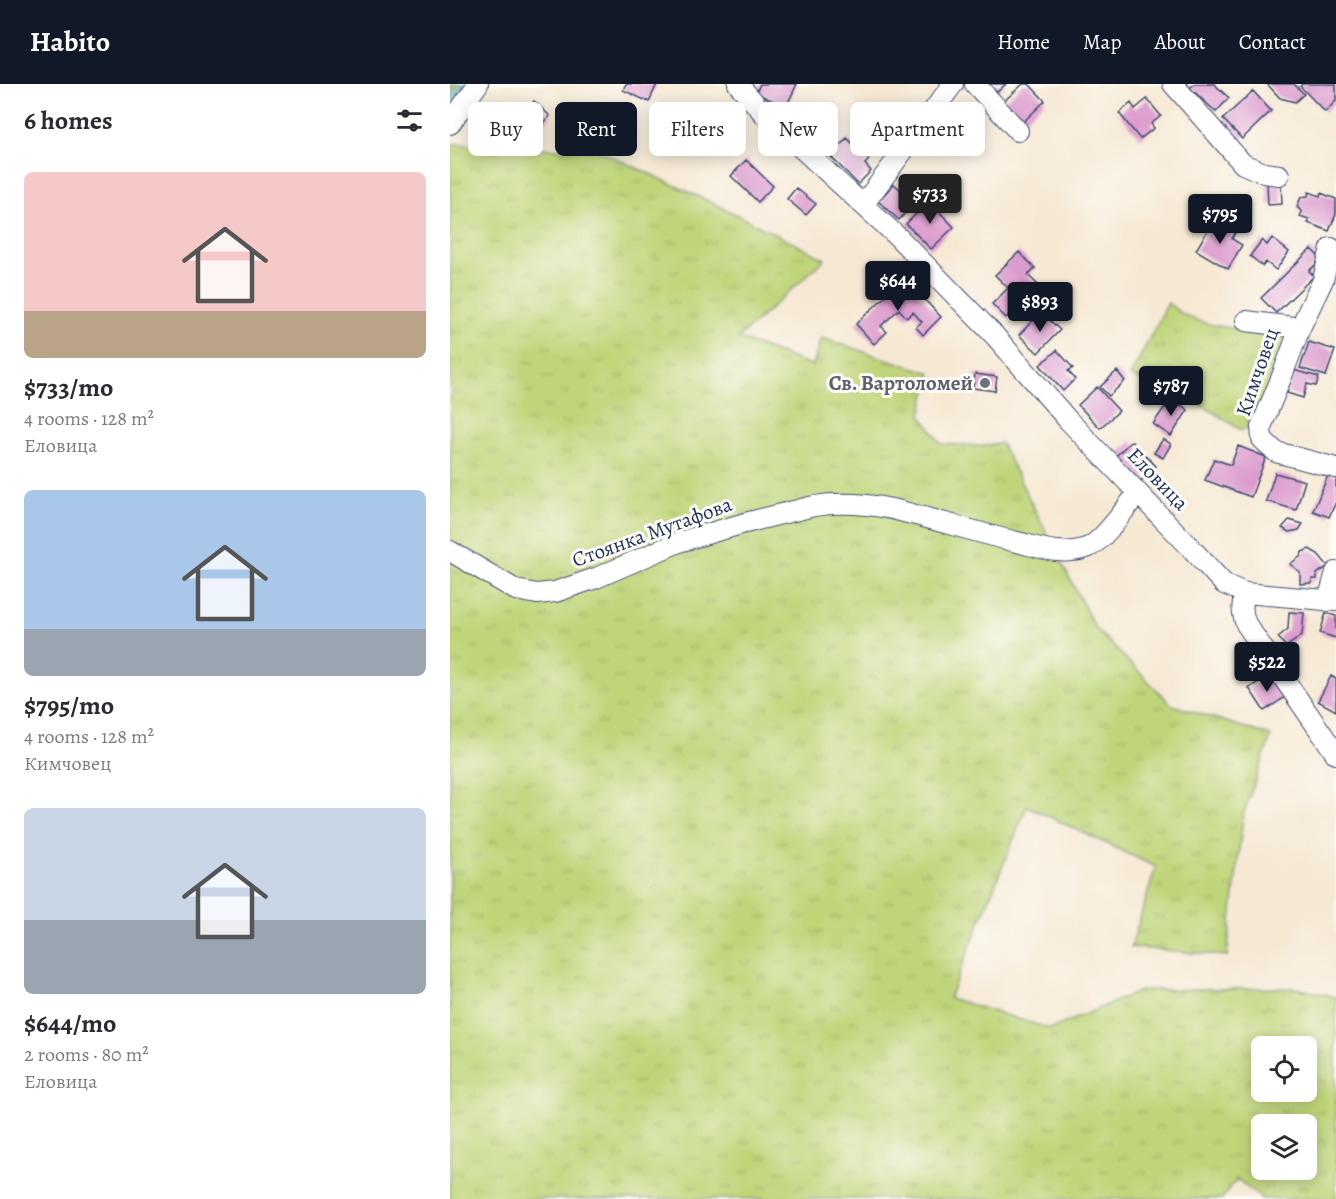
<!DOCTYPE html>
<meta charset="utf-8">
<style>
:root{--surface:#fff;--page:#f7f7f7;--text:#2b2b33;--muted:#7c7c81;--accent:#111827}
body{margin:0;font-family:Alegreya,serif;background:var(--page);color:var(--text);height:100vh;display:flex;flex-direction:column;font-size:22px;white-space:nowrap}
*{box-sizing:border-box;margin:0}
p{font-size:20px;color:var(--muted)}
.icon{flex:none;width:33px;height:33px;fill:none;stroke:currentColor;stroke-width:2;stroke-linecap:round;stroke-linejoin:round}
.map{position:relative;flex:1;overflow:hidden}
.panel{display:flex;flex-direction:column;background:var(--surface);width:450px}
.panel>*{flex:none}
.guide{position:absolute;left:18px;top:18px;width:570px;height:54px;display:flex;gap:12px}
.buttons{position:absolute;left:801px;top:952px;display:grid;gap:12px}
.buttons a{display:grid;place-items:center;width:66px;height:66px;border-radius:9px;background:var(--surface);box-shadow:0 3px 15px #0003;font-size:30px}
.price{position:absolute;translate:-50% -51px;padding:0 14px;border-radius:6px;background:var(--accent);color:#fff;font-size:20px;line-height:39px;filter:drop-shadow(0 2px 3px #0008)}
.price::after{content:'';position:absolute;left:50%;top:36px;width:18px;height:14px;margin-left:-9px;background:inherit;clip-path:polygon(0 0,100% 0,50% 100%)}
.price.current{background:#222;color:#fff}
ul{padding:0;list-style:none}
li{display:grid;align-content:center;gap:12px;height:318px;padding:0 24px}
li span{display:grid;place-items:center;height:186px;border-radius:9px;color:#555}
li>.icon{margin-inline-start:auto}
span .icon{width:108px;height:108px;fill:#fffc;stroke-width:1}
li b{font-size:26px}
h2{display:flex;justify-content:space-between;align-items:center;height:72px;padding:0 24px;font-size:26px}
.tag{padding:0 21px;border-radius:9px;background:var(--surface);box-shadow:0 3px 15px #0003;font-size:21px;line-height:54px}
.tag.current{background:var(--accent);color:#fff}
header{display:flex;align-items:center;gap:36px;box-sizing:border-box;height:84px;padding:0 30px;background:var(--accent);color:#fff}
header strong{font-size:28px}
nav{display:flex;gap:33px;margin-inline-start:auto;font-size:21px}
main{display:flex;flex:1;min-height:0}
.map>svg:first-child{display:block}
.grass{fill:url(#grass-tufts);stroke:#6e826c;stroke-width:1.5;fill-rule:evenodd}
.forest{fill:url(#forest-crowns);stroke:#5a7264;stroke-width:1.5}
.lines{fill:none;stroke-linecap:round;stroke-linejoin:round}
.stream{stroke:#5eb2da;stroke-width:4}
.building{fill:#dc9bce}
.minor-casing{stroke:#3c4b70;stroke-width:22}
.minor{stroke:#fff;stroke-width:20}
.worship-dot{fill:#6b7280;stroke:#fdfcf7;stroke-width:2}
.labels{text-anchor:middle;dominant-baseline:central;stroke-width:6;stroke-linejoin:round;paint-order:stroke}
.street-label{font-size:21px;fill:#1b2f5e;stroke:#fdfcf7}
.worship-label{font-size:21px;font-weight:bold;fill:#5b616d;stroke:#fdfcf7;text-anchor:end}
</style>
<header>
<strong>Habito</strong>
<nav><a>Home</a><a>Map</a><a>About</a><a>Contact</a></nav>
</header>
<main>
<section class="panel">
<h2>6 homes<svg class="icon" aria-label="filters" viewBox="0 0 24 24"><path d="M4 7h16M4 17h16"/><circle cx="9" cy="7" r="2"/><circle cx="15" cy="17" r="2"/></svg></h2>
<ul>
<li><span style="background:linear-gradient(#f6c9c9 75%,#b9a48a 0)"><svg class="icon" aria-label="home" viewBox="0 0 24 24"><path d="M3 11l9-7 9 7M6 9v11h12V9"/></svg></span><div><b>$733/mo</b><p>4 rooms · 128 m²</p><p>Еловица</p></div></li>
<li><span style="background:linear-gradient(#a9c7e8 75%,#9aa5b1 0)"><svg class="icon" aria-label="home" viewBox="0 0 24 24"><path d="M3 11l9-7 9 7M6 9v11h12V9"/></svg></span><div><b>$795/mo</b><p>4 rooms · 128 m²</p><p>Кимчовец</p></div></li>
<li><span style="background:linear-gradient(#c9d6e8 60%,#9aa5b1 0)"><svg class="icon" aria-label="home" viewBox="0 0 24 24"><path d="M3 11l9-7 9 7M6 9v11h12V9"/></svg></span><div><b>$644/mo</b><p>2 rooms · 80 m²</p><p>Еловица</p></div></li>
</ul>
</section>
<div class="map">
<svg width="886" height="1115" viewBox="0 0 886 1115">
<defs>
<pattern id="grass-tufts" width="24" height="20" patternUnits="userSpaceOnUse" patternTransform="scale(1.5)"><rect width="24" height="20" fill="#c0d579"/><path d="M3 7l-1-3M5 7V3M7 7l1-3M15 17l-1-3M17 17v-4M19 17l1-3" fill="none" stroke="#a4b76b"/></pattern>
<pattern id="forest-crowns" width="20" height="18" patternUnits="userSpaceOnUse" patternTransform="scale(1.5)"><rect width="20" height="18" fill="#98b669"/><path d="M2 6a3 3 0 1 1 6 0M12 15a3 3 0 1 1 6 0" fill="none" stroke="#7b945a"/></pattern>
</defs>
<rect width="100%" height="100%" fill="#fdfcf7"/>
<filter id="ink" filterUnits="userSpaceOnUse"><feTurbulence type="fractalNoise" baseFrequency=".0167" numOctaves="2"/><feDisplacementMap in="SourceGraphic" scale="12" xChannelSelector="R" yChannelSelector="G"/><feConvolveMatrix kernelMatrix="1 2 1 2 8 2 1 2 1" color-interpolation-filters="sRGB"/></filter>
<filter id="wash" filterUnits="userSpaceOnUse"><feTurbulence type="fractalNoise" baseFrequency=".008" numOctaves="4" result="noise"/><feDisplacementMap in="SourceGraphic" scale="24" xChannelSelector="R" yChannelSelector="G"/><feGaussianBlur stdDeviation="1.35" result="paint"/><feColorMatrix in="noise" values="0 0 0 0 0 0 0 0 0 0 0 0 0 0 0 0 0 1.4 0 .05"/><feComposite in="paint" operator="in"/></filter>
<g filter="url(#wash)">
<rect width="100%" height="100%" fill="#f6e9d4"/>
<path class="grass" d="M0,60l150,7 117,54 108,54 -87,79 75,28 8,-28 110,35 -10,42 20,29 42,2 18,-3 94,185 77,77 99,31 -28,79 -16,141 -96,-9 25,-80 -129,-61 -78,192 102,31 91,-39 154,-2 40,9v202h-74l-25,-20 -15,20h-772zM812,963h44v45h-44zM812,1041h44v45h-44z
M718,219c30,29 78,24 116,34l4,8 -38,85 -3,-2 -6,2 -31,-20 -13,-7 -67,-27z"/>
<path class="forest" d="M1,0h31l-32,45v-44z"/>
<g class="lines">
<path class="stream" d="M0,16l11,-10 4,-6"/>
</g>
<g id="blocks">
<path class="building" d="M176,0h31l-8,18 -26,-12z
M310,0h37l-11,23 -30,-14z
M536,0h20l-11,10z
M573,0h6l16,17 -23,22 -19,-21z
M744,0h20l15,14 -13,14 -26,-24z
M817,0h27l10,10 -9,8 -15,-4z
M853,0h33v17l-11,11 -25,-26z
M803,7l18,20 -29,28 -19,-20z
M697,15l14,17 -10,8 3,4 -14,11 -21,-26 12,-10 4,6z
M84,17l16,15 -17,19 -16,-15z
M397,54l22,22 -4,4 6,7 -13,13 -28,-28z
M296,76l27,26 -15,16 -27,-26z
M831,98l1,22 -14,1 -1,-22z
M444,100l21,18 -16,18 -21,-19z
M346,104l20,16 -10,11 -19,-16z
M859,108l11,4 1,-3 15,6v15l-7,17 -21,-8 1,-4 -9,-3 2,-4 -5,-5 4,-10 7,-1z
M479,117l25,26 -23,22 -25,-25z
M771,138l15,9 -4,8 10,6 -14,24 -32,-19 13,-22 6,3z
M822,154l17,14 -13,18 -10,-8 -3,4 -13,-10 12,-16 5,5z
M861,165l10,10 -12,12 5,5 -38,37 -15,-15z
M569,168l16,16 -7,7 11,11 -33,32 -14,-14 16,-16 -13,-13z
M460,200l31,33 -18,18 -7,-8 6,-5 -9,-10 -6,6 -8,-9 -18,17 6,6 -13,12 -18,-20 40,-38 5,6z
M591,228l19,18 -22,23 -19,-18z
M859,258l26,8 -9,26 -26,-8z
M607,266l16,18 -5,3 7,8 -12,12 -23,-26z
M843,286l26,7 -3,9 -9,-2 -4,14 -16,-5z
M667,287l8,10 -16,15 -9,-9z
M525,290l22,3 -2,14 -22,-3z
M647,303l22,24 -19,17 -22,-23z
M721,314l17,12 -17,26 -18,-12z
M713,355l8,5 -8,14 -9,-5z
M681,357l25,25 -15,15 -25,-25z
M788,362l28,11 -15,40 -46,-17 9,-21 17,6z
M825,389l30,8 -9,29 -30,-9z
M879,389l7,3v26l-7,15 -16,-6z
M839,436l14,4 -4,6 -10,2 -7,-4z
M859,465l9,5 10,12 -11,8v5h-5v4l-12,1v-12l-10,-8 11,-8 1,-4z
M839,528l15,1 -2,22 -16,12 -8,-10 10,-8z
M876,529l10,3v22l-16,-5z
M820,591l15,22 -21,14 -15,-23z
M881,592l5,3v32l-18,-10z"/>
</g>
</g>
<g filter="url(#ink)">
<use href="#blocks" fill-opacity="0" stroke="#3c4b70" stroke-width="1.5"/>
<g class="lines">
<defs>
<path id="minor" d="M288,0l26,30 134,123 97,99 73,84 122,127 34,37 21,9 91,8
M525,0l43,47
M723,0l70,80 21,9 15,2
M0,40l28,-40
M413,121l90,-121
M881,164l-8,32 -23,48 -18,48 -21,51 1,12 14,13 60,16
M796,237l54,7
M0,467l66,39 21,4 18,-2 41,-14 83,-36 66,-19 69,-17c26,-4 53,-2 78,3 42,10 83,23 125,33 13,3 27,8 40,9 10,1 22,0 32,-4 16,-8 37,-40 49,-54
M795,509c-4,12 -3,20 1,31l90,130
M878,517l8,-29"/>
</defs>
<use href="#minor" class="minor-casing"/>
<use href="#minor" class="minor"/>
</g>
</g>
<circle class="worship-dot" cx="535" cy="299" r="6"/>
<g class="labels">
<g class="street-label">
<text transform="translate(807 288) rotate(-71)">Кимчовец</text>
<text transform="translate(708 395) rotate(46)">Еловица</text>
<text transform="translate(202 448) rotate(-20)">Стоянка Мутафова</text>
</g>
<g class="worship-label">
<text x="523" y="299">Св. Вартоломей</text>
</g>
</g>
</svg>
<div class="buttons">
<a><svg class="icon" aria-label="locate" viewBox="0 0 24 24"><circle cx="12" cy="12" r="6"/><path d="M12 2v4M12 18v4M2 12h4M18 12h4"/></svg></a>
<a><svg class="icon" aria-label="layers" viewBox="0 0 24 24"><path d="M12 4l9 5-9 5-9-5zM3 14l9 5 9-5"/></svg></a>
</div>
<b class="price current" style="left:480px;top:141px">$733</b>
<b class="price" style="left:770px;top:161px">$795</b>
<b class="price" style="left:448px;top:228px">$644</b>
<b class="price" style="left:590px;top:249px">$893</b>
<b class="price" style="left:721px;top:333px">$787</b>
<b class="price" style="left:817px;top:609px">$522</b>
<div class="guide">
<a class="tag">Buy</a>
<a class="tag current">Rent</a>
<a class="tag">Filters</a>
<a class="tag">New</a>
<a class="tag">Apartment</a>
</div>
</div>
</main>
